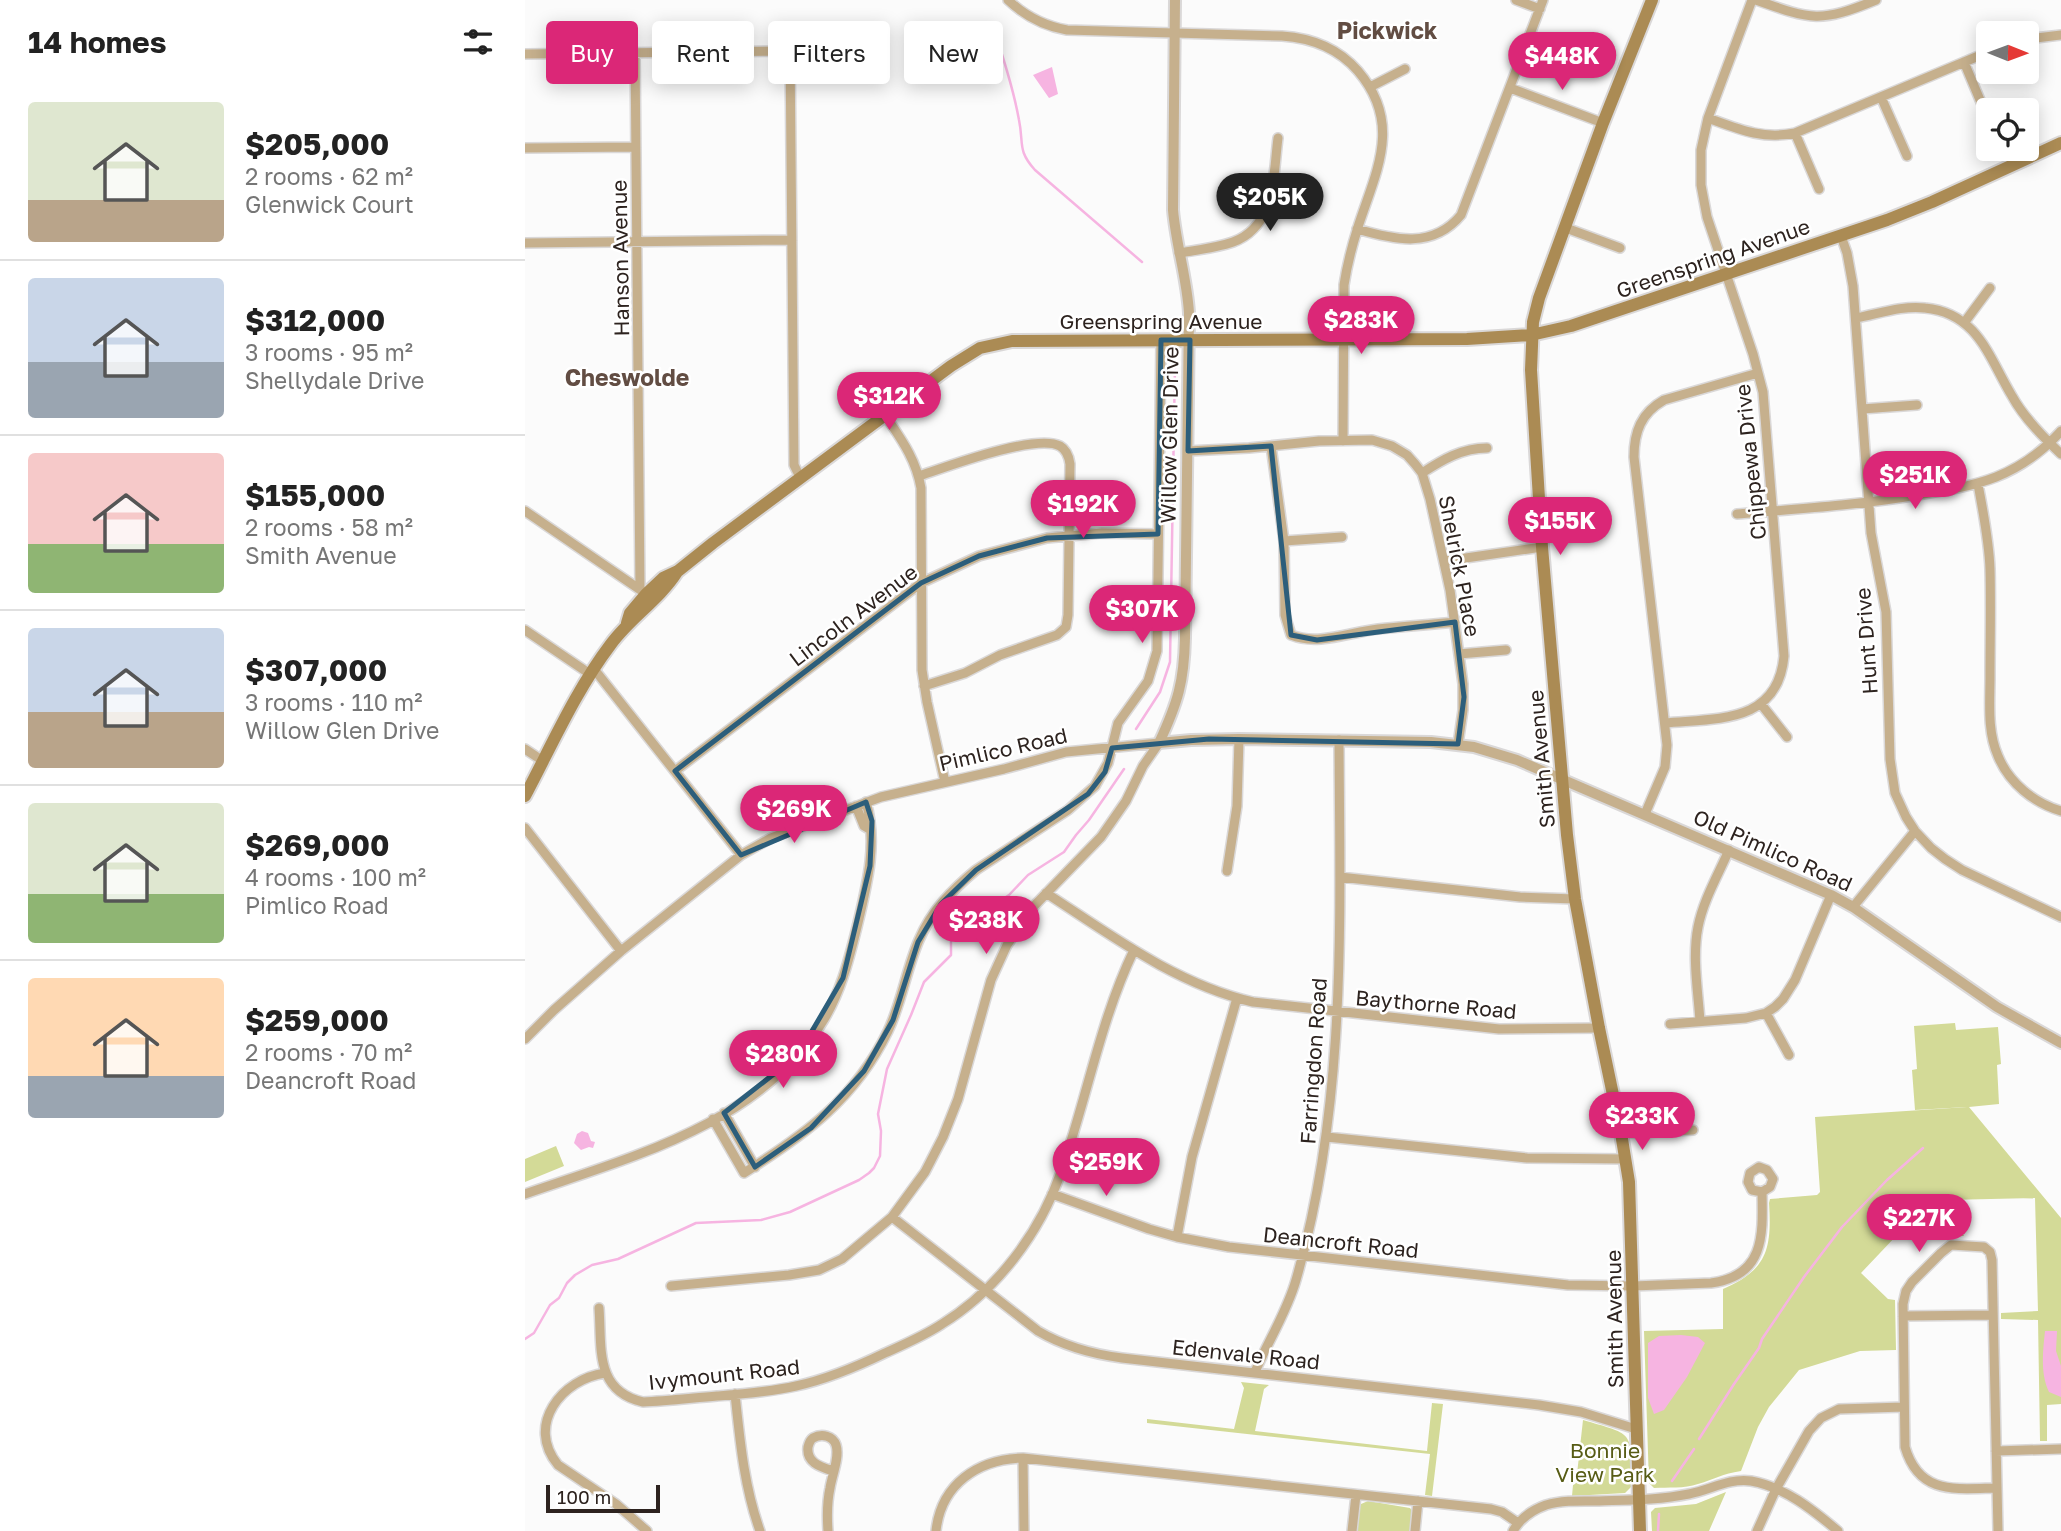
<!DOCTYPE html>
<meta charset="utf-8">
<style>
:root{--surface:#fff;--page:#f6f6f6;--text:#222;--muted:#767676;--line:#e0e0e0;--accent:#db2777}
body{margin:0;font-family:"Golos Text",sans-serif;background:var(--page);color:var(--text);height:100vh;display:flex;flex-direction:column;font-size:26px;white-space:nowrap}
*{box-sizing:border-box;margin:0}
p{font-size:23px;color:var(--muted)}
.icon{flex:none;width:38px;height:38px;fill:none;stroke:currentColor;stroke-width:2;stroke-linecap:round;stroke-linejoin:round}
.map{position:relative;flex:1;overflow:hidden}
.side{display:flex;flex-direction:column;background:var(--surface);width:525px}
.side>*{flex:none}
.top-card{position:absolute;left:21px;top:21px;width:665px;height:63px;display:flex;gap:14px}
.needle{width:46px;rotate:91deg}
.buttons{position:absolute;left:1451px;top:21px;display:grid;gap:14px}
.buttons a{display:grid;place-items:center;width:63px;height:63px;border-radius:7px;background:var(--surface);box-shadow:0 4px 18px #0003;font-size:35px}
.scale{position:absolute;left:21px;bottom:18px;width:114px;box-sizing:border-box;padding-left:7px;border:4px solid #2d231f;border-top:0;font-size:19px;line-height:24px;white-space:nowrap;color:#2d231f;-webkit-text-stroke:5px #fff;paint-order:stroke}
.price{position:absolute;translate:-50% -60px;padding:0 16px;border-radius:24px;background:var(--accent);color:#fff;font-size:23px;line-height:46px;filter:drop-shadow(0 2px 4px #0008)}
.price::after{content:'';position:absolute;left:50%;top:42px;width:21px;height:16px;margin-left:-10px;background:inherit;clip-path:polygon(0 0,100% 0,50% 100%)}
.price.selected{background:#222;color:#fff}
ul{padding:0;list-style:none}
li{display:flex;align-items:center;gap:21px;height:175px;padding:0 28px}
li+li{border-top:2px solid var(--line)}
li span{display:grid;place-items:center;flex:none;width:196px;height:140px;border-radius:7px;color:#555}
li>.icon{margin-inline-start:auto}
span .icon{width:84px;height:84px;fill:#fffc;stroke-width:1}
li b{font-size:30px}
h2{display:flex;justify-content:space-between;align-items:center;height:84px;padding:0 28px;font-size:30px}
.chip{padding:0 24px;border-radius:7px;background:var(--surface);box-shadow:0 4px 18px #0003;font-size:24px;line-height:63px}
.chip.selected{background:var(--accent);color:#fff}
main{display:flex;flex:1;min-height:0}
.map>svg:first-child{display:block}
.green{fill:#d3da97}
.water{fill:#f6b4e1}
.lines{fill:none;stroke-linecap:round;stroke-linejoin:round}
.stream{stroke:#f6b4e1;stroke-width:2.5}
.minor-casing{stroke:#dad8d8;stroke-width:12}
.tertiary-casing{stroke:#dad8d8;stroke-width:14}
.secondary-casing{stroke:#dad8d8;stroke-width:16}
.minor{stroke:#c6b08d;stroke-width:9}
.tertiary{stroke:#c6b08d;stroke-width:10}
.secondary{stroke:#ab8b54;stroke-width:12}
.marked{fill:none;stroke:#2c5e7b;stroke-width:5;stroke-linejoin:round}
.labels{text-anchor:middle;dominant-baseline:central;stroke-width:5;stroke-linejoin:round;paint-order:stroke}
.street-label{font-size:21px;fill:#2d231f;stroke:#fff}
.park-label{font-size:21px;fill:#575c15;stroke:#fff}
.neighbourhood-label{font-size:23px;font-weight:bold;fill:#624d43;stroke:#fff}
</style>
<main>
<section class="side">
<h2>14 homes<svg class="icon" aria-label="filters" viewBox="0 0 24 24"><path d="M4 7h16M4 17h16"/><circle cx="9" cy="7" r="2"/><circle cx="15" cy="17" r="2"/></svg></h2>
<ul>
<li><span style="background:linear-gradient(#dfe7d0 70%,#b9a48a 0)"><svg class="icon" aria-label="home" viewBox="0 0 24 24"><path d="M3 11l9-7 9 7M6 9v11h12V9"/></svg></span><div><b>$205,000</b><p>2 rooms · 62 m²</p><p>Glenwick Court</p></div></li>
<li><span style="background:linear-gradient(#c9d6e8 60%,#9aa5b1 0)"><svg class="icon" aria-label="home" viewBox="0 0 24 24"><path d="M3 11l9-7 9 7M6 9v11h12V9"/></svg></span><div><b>$312,000</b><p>3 rooms · 95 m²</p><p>Shellydale Drive</p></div></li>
<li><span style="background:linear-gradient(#f6c9c9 65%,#8fb573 0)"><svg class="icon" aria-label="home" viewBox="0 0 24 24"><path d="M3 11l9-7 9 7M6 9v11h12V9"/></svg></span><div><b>$155,000</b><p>2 rooms · 58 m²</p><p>Smith Avenue</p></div></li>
<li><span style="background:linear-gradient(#c9d6e8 60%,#b9a48a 0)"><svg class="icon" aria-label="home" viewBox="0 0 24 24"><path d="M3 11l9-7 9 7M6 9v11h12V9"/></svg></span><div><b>$307,000</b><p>3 rooms · 110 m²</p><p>Willow Glen Drive</p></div></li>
<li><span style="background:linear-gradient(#dfe7d0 65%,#8fb573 0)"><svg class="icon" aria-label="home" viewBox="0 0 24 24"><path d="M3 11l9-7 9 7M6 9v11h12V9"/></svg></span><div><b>$269,000</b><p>4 rooms · 100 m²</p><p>Pimlico Road</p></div></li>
<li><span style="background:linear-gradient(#ffd9b3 70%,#9aa5b1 0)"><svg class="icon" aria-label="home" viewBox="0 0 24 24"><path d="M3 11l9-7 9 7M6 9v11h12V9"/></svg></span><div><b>$259,000</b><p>2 rooms · 70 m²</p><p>Deancroft Road</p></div></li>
</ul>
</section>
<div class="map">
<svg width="1536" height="1531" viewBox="0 0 1536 1531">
<rect width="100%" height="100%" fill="#fbfbfb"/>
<path class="green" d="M1430,1023l1,7 42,-3 3,37 -4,1 2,39 -30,3 92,111v186l-14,1v36h-7l-2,-121 -37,-1v-6l37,-2 -3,-113 -88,2 17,36h-6l-23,-41 -74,78 27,26 7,1 1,50 -36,1 -61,19 -30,37 -11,20 -17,44c-19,3 -26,8 -43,13 -14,5 -30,3 -44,4l-5,-5 -5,-152 79,-2v-40c44,-19 49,-40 46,-86l1,-4 47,-4 3,-3 -5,-75 152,-10 -52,3 -3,-40 5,-1 -3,-43z
M31,1146l8,20 -39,16v-23z
M716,1382l28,3 -5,4 -9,42 172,20 5,-48 11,1 -11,92 -7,-1 5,-41 -283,-31v-4l87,10 10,-41z
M1058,1420c55,16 47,11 48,67l-6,6 -53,3 1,-11 3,-2z
M1201,1492l-17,39h-57l-1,-19 4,-4 41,-4z
M843,1501l42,7 3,4 -2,19h-55l3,-24 2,-3z"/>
<path class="water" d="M527,67l6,27 -9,4 -16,-23z
M57,1131l6,2 3,8 4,1 -2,6 -4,-1 -8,3 -7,-7 3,-9z
M1520,1331h12l-1,20 5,15v31l-12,-5c-9,-19 -6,-41 -4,-61z
M1156,1335l17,2 7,6 -18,34 -23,33 -10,4 -6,-16v-55l11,-7z"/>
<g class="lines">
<path class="stream" d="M472,25l-1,11c9,27 18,56 23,84 5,24 -2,30 16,50l107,92
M611,729l24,-37 10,-30 5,-300
M0,1339l9,-6 16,-28 9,-7 8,-15 8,-8 17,-10 26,-6 78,-36 65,-3 29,-8 69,-32 10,-7 5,-5 6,-12 1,-25 -3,-17 9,-45 24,-54 13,-33 27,-27v-21l58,-39 19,-20 36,-23 12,-17 13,-15 35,-51
M1174,1439l35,-55 25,-36 3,-9 42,-62 38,-50 45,-47 36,-32
M1147,1481l22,-32
M1133,1531l1,-17"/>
<defs>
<path id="minor" d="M483,0c17,16 36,26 59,30l215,6c30,2 56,12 76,35 45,53 18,100 0,156 -6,19 -11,38 -14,58l-1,156
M991,0l24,9
M1231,0c56,20 64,23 120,0
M1502,39l34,-4
M110,52l5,537
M0,54l265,-3 4,414 6,12
M1439,62l24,57
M845,87l35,-18
M985,88l93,35
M1356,97l26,59
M1183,118c30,11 55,22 87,15l193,-81
M1270,133l24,56
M0,148l111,-1
M1041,228l54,20
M832,229c38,11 76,20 104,-14l82,-215
M1316,236l6,17 6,33 18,247 15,79 4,147 5,34 11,24 9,14 16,17 14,11 17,11 99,47
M0,243l267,-3
M654,253c18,-3 37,-5 54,-11 43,-16 40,-66 45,-104
M1331,318c22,-4 47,-13 69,-10 53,5 64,50 87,88 12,22 31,41 49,58
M1439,323l26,-35
M1337,409l55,-4
M360,415c16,24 31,44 36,73l1,182 5,32 18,80
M746,446l13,95 1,74 6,20c27,11 59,-3 87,-6 25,-3 51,-4 77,-7
M663,451l61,-3 70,-7 53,-1 20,6 15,9 8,9 7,9 8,26 20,91 13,94v26l-5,34
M897,473c20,-13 40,-25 65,-25
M394,476c27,-9 117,-43 141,-30 7,4 9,11 10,18l-2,151 -2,12 -9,8 -57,20 -35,18 -41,13
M1453,484c5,28 11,56 12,85 1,36 0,72 0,108 0,26 -3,54 8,79 11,27 36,47 63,55
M0,511l117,80
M1212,514c62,-5 124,-9 186,-20 25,-4 50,-8 73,-17 25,-10 47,-26 65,-46
M759,541l58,-4
M920,561l97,-14
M0,630l65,44
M934,654l47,-4
M69,669l147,186
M1236,704l26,33
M1140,723c52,-5 113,1 119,-67l-21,-264 -10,-38 -46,-137 -6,-32v-35l7,-32 44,-118
M0,749l18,12
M150,771l246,-188 58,-27 68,-18 55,-5 56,1
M331,806l8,20 5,3
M1120,814l20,-47 2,-22 -33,-288c0,-25 7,-44 30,-57l94,-27
M0,828l96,123
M702,871l10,-65 2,-67
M815,877l180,20 55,2
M521,893c66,43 130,91 207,109l246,27 100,-1
M1328,907l62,-76
M1241,1013l23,42
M1175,1021c-2,-30 -8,-64 -2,-94 5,-26 20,-52 31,-77
M1145,1024l76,-6 20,-5 9,-6 8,-8 12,-19 36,-85
M0,1039l29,-29 67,-59 120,-96 30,-17 110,-41 123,-28 62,-17 93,-9
M199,1113l31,54
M188,1119l31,54c62,-39 111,-74 144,-142 14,-29 18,-61 31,-91 12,-29 34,-51 57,-70l92,-60 27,-24 13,-23 10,-40 30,-42 9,-30 4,-311
M1096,1133l72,-3
M802,1137l200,21 99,1
M0,1194c106,-37 235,-70 298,-173 18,-29 26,-62 34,-94 10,-42 21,-84 9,-125
M527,1194l97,35 28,8 52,10 339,38 65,1 78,-3c54,-7 52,-48 51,-91l-10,-2 -4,-8 2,-9 9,-6 8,3 6,9 -3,8 -8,5
M367,1217l146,114c27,16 54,23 84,27l417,47 42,7 55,17
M652,1237l15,-80 45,-159
M146,1286l118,-11 30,-5 23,-11 50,-42 33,-45 18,-35 15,-38 33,-119 16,-35 28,-40 66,-68 25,-36 17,-35 16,-23
M74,1308c3,39 -5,83 44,94 24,-1 49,-4 74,-6 26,-2 53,-4 79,-10 32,-7 60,-19 89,-33 20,-9 39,-17 57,-29 55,-34 98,-91 119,-152 26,-74 39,-151 73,-222
M1378,1316l89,-1
M730,1372c13,-31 32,-60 41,-92 51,-176 44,-359 43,-540
M80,1373c-43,6 -80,52 -47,92l58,39 31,27
M210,1394c5,47 9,92 25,137
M1471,1451l65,-2
M498,1458l1,73
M1471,1488c-41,1 -77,7 -91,-41l-2,-143 3,-13 6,-9 29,-29 10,-8 33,2 6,5 2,8 6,271
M303,1531c-1,-14 -1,-29 2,-43 2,-13 10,-31 6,-43 -3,-9 -14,-12 -23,-7 -3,2 -4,5 -5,9 -2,16 13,20 25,24
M411,1531c5,-47 42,-72 87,-73l468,51 11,3 16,11
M827,1531l4,-36
M890,1531l3,-30
M988,1531c7,-12 19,-21 33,-26 17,-5 35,-4 53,-4 30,-1 60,-1 90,-7 22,-4 39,-16 62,-13 34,6 62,29 87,50
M1232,1531l19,-42 33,-58 12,-13 18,-9 65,-2"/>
<path id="tertiary" d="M650,0l-2,210c3,35 14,68 16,103l-4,325c-1,44 -7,64 -26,105l32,-3 48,-1 192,3 43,5 43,13 314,135 22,12 144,100 64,36"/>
<path id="secondary" d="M102,623l3,-10 16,-19 17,-16 15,-7 35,-28 238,-177 29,-18 32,-7 455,-2 64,-4 40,-9 316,-106 45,-18 129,-59
M0,796c27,-51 51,-106 86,-152 19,-26 48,-44 66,-72
M1115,1531l-11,-349 -8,-49 -22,-105 -24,-129 -8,-64 -25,-288 -11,-177 2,-48 6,-24 64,-175 49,-123"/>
</defs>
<use href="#minor" class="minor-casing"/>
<use href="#tertiary" class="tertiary-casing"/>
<use href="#secondary" class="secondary-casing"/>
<use href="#minor" class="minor"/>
<use href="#tertiary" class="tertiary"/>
<use href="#secondary" class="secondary"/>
</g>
<path class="marked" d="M636,340h29l-2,111 83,-5 20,189 26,5 138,-18 9,75 -6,47 -249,-5 -97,9 -7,24 -17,22 -112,76 -35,34 -23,38 -25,78 -29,51 -53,57 -56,39 -31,-54 74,-58 45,-77 27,-112 2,-45 -6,-19 -125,53 -66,-84 246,-188 58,-27 68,-18 111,-4z"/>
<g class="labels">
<g class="street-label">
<text transform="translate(95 258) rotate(-91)">Hanson Avenue</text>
<text transform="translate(1188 258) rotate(-19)">Greenspring Avenue</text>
<text x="636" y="321">Greenspring Avenue</text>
<text transform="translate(644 435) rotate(-89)">Willow Glen Drive</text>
<text transform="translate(1225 462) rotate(-96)">Chippewa Drive</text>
<text transform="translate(935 566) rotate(79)">Shelrick Place</text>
<text transform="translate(328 615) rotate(-37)">Lincoln Avenue</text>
<text transform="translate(1341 641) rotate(-94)">Hunt Drive</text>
<text transform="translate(478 749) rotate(-13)">Pimlico Road</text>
<text transform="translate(1016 759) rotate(-95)">Smith Avenue</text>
<text transform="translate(1248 850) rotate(24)">Old Pimlico Road</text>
<text transform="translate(911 1004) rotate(5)">Baythorne Road</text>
<text transform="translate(788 1061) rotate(-86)">Farringdon Road</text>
<text transform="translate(816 1242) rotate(6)">Deancroft Road</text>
<text transform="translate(1089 1319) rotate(-91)">Smith Avenue</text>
<text transform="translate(721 1354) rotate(6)">Edenvale Road</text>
<text transform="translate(199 1374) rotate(-6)">Ivymount Road</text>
</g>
<g class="park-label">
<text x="1080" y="1450">Bonnie<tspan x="1080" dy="24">View Park</tspan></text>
</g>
<g class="neighbourhood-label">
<text x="862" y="30">Pickwick</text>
<text x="102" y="377">Cheswolde</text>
</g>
</g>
</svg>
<div class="buttons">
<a><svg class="needle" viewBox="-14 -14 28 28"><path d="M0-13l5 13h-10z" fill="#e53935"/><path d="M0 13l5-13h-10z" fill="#767676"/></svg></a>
<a><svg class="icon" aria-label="locate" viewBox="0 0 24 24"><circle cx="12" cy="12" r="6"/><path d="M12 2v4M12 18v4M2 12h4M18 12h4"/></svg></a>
</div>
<div class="scale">100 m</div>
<b class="price" style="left:1037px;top:92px">$448K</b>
<b class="price selected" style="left:745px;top:233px">$205K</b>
<b class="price" style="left:836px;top:356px">$283K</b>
<b class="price" style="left:364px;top:432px">$312K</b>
<b class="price" style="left:1390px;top:511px">$251K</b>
<b class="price" style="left:558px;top:540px">$192K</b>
<b class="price" style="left:1035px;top:557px">$155K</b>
<b class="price" style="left:617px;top:645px">$307K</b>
<b class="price" style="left:269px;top:845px">$269K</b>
<b class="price" style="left:461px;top:956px">$238K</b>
<b class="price" style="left:258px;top:1090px">$280K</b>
<b class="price" style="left:1117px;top:1152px">$233K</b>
<b class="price" style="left:581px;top:1198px">$259K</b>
<b class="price" style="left:1394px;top:1254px">$227K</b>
<div class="top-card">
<a class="chip selected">Buy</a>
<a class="chip">Rent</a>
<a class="chip">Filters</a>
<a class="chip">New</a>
</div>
</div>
</main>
